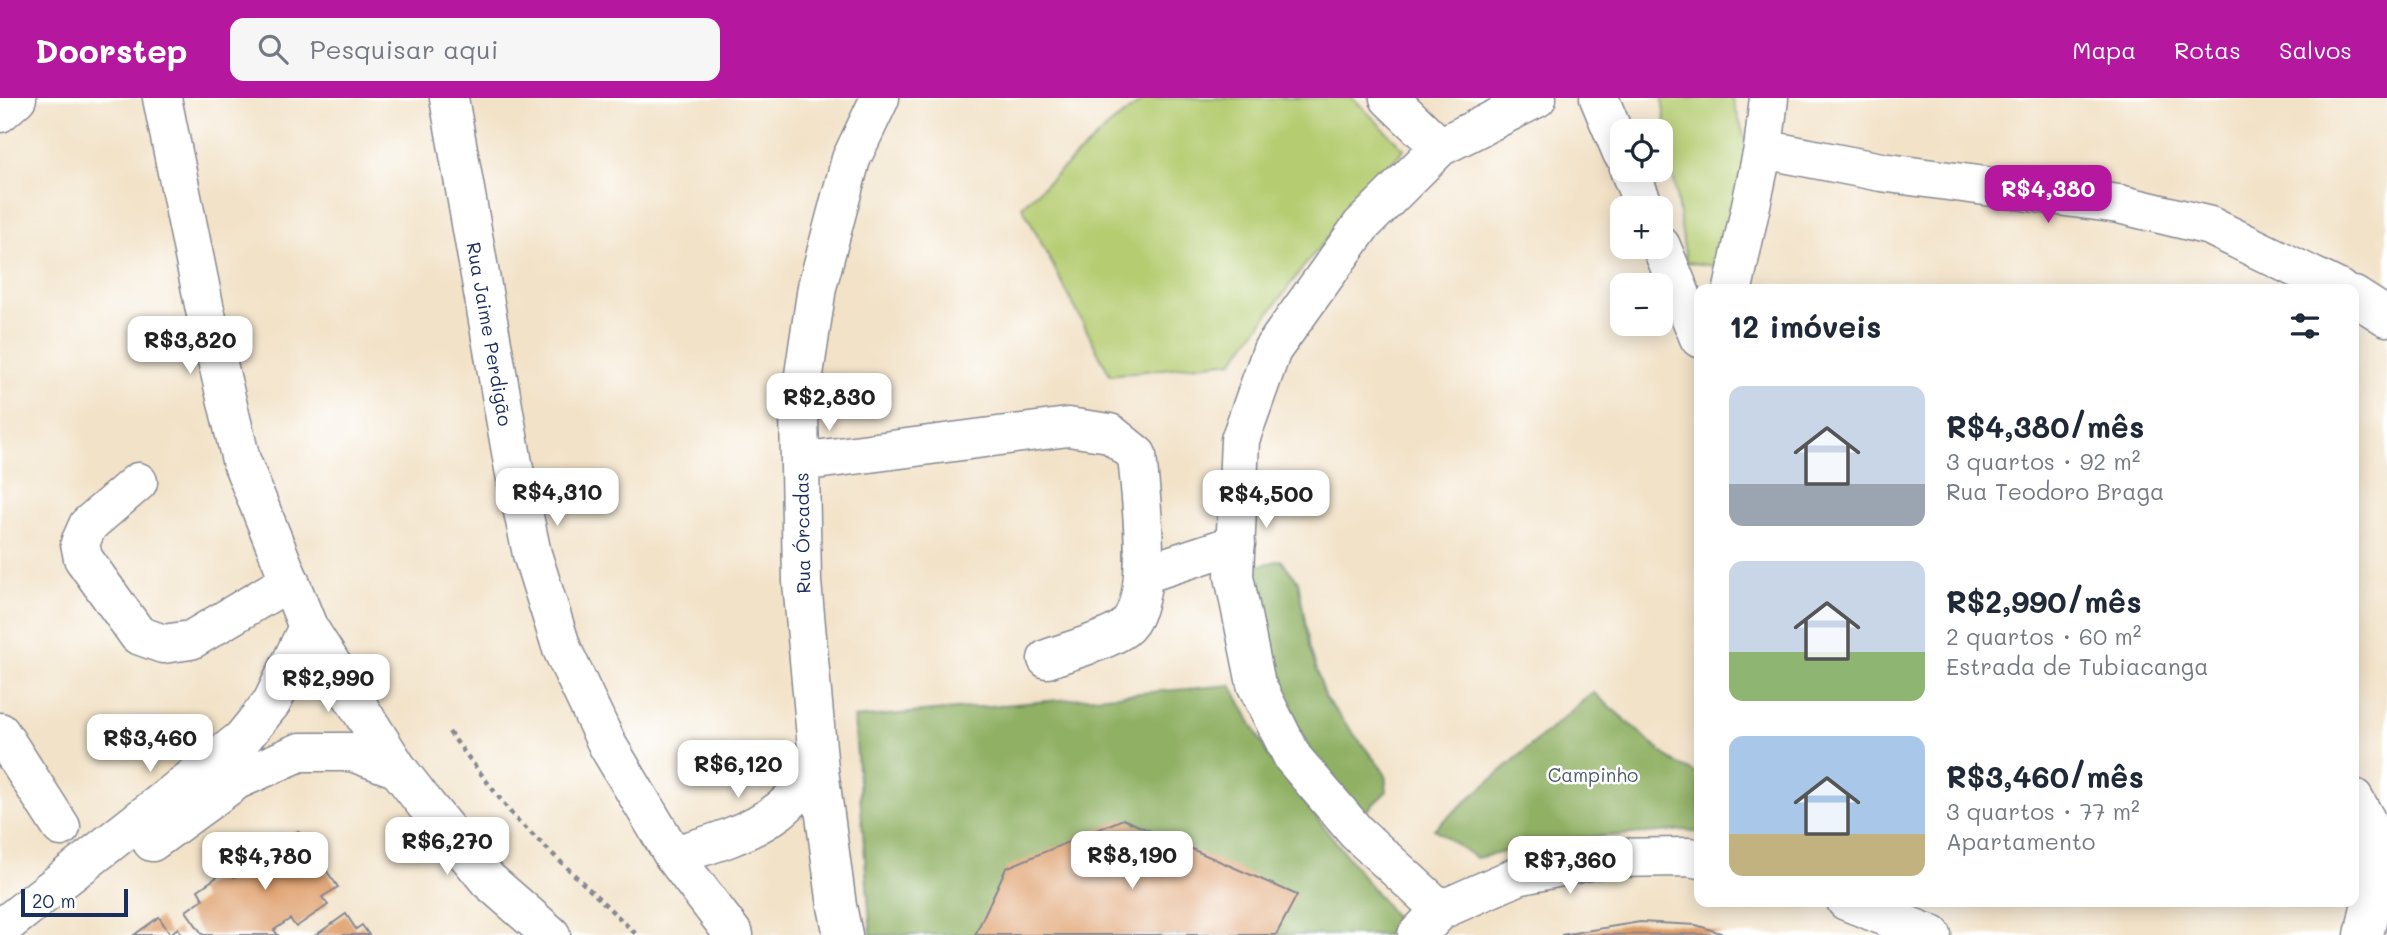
<!DOCTYPE html>
<html lang="pt">
<meta charset="utf-8">
<style>
:root{--surface:#fff;--page:#f6f6f7;--text:#1f2937;--muted:#747a83;--accent:#b5179e}
body{margin:0;font-family:Mali,sans-serif;background:var(--page);color:var(--text);height:100vh;display:flex;flex-direction:column;font-size:26px;white-space:nowrap}
*{box-sizing:border-box;margin:0}
p{font-size:23px;color:var(--muted)}
.icon{flex:none;width:38px;height:38px;fill:none;stroke:currentColor;stroke-width:2;stroke-linecap:round;stroke-linejoin:round}
.map{position:relative;flex:1;overflow:hidden}
.panel{position:absolute;left:1694px;top:186px;width:665px;height:623px;display:flex;flex-direction:column;background:var(--surface);border-radius:14px;box-shadow:0 4px 18px #0003}
.panel>*{flex:none}
.fabs{position:absolute;left:1610px;top:21px;display:grid;gap:14px}
.fabs a{display:grid;place-items:center;width:63px;height:63px;border-radius:14px;background:var(--surface);box-shadow:0 4px 18px #0003;font-size:35px}
.scale{position:absolute;left:21px;bottom:18px;width:107px;box-sizing:border-box;padding-left:7px;border:4px solid #1b2f5e;border-top:0;font-size:19px;line-height:24px;white-space:nowrap;color:#1b2f5e;-webkit-text-stroke:5px #fff;paint-order:stroke}
.price{position:absolute;translate:-50% -60px;padding:0 16px;border-radius:14px;background:#fff;color:#222;font-size:23px;line-height:46px;filter:drop-shadow(0 2px 4px #0008)}
.price::after{content:'';position:absolute;left:50%;top:42px;width:21px;height:16px;margin-left:-10px;background:inherit;clip-path:polygon(0 0,100% 0,50% 100%)}
.price.selected{background:var(--accent);color:#fff}
ul{padding:0;list-style:none}
li{display:flex;align-items:center;gap:21px;height:175px;padding:0 35px}
li span{display:grid;place-items:center;flex:none;width:196px;height:140px;border-radius:14px;color:#555}
li>.icon{margin-inline-start:auto}
span .icon{width:84px;height:84px;fill:#fffc;stroke-width:1}
li b{font-size:30px}
h2{display:flex;justify-content:space-between;align-items:center;height:84px;padding:0 35px;font-size:30px}
header{display:flex;align-items:center;gap:42px;box-sizing:border-box;height:98px;padding:0 35px;background:var(--accent);color:#fff}
header strong{font-size:33px}
nav{display:flex;gap:38px;margin-inline-start:auto;font-size:24px}
.search{width:490px;height:63px;background:var(--page);display:flex;align-items:center;gap:18px;box-sizing:border-box;padding:0 24px;border-radius:14px;color:var(--muted);font-size:26px}
.map>svg:first-child{display:block}
.green{fill:#b5cc71;stroke:#687e68;stroke-width:2}
.forest{fill:#90b063;stroke:#567060;stroke-width:2}
.building{fill:#dd9a63}
.lines{fill:none;stroke-linecap:round;stroke-linejoin:round}
.minor-casing{stroke:#868892;stroke-width:41}
.major-casing{stroke:#868892;stroke-width:41}
.path{stroke:#868892;stroke-width:4.5;stroke-dasharray:5 5;stroke-linecap:butt}
.minor{stroke:#fff;stroke-width:38}
.major{stroke:#fff;stroke-width:38}
.labels{text-anchor:middle;dominant-baseline:central;stroke-width:5;stroke-linejoin:round;paint-order:stroke}
.street-label{font-size:19px;fill:#1b2f5e;stroke:#fff}
.park-label{font-size:19px;fill:#495e64;stroke:#fff}
</style>
<header>
<strong>Doorstep</strong>
<div class="search"><svg class="icon" aria-label="search" viewBox="0 0 24 24"><circle cx="10" cy="10" r="6"/><path d="M15 15l6 6"/></svg>Pesquisar aqui</div>
<nav><a>Mapa</a><a>Rotas</a><a>Salvos</a></nav>
</header>
<div class="map">
<svg width="2387" height="837" viewBox="0 0 2387 837">
<rect width="100%" height="100%" fill="#fff"/>
<filter id="ink" filterUnits="userSpaceOnUse"><feTurbulence type="fractalNoise" baseFrequency=".0143" numOctaves="2"/><feDisplacementMap in="SourceGraphic" scale="14" xChannelSelector="R" yChannelSelector="G"/><feConvolveMatrix kernelMatrix="1 2 1 2 8 2 1 2 1" color-interpolation-filters="sRGB"/></filter>
<filter id="wash" filterUnits="userSpaceOnUse"><feTurbulence type="fractalNoise" baseFrequency=".00686" numOctaves="4" result="noise"/><feDisplacementMap in="SourceGraphic" scale="28" xChannelSelector="R" yChannelSelector="G"/><feGaussianBlur stdDeviation="1.57" result="paint"/><feColorMatrix in="noise" values="0 0 0 0 0 0 0 0 0 0 0 0 0 0 0 0 0 1.4 0 .05"/><feComposite in="paint" operator="in"/></filter>
<g filter="url(#wash)">
<rect width="100%" height="100%" fill="#f2e2c7"/>
<path class="green" d="M1146,0h207l51,51 -96,112 -75,100 -123,14 -88,-169 87,-80z
M1662,0h70l21,65 -38,103 -29,-4z"/>
<path class="forest" d="M1281,462l17,21 12,68 16,50 59,74 2,18 -23,22 -21,-11 -42,-65 -31,-65 -18,-105z
M1231,587l38,72 130,165 -13,13h-515l-17,-217z
M1593,594l78,68 28,15v58l-12,-3 -121,9 -90,19 -42,-29z"/>
<g id="blocks">
<path class="building" d="M1123,721l174,76 -21,40h-301l31,-67z
M298,733l40,56 -16,10 6,8 -32,22 -6,-8 -16,11 4,5h-75l-17,-24 17,-12 -5,-9 31,-21 5,8 17,-11 -6,-9 33,-23 6,8z
M346,816l10,15 6,-4 7,10h-53z
M159,819l11,17 8,-6 4,7h-48z
M1640,824l56,3 28,9 -163,1z"/>
</g>
</g>
<g filter="url(#ink)">
<use href="#blocks" fill-opacity="0" stroke="#868892" stroke-width="2"/>
<g class="lines">
<defs>
<path id="minor" d="M1389,0l51,49
M1599,0l23,55
M0,15l17,-15
M1763,51l118,23 238,32 91,22 129,63
M1629,72l16,38
M1661,148l38,92
M1733,191l30,-140 6,-51
M2354,198l33,21
M800,364l268,-35 42,6 27,22c3,39 20,149 -14,174 -17,12 -55,22 -76,30
M138,384l-50,43 -8,18 3,15 55,77 25,9 28,-4 99,-59
M1144,476l92,-30
M0,634l61,95
M2354,700l12,22 11,54 -13,61
M152,744l85,-62 63,-28h52l46,17
M673,757c38,-10 75,-21 107,-45 14,-11 26,-27 39,-40
M1846,803l86,34
M1441,812l-85,-78 -63,-74 -37,-74 -22,-108 6,-136 32,-90 89,-124 79,-79 97,-49
M0,831l242,-190 30,-37 36,-75
M843,837l-6,-29 -18,-136 -17,-188 -3,-174 18,-121 34,-128 29,-61
M1417,837l24,-25 77,-34 87,-18 84,-1 10,2"/>
<path id="major" d="M162,0l43,212 36,150 67,167 90,142 28,36 62,75 63,55
M449,0l65,371 18,85 30,95 46,97 65,109 61,80"/>
</defs>
<use href="#minor" class="minor-casing"/>
<use href="#major" class="major-casing"/>
<path class="path" d="M449,634l65,85 123,118"/>
<use href="#minor" class="minor"/>
<use href="#major" class="major"/>
</g>
</g>
<g class="labels">
<g class="street-label">
<text transform="translate(490 236) rotate(80)">Rua Jaime Perdigão</text>
<text transform="translate(802 435) rotate(-91)">Rua Órcadas</text>
</g>
<g class="park-label">
<text x="1593" y="676">Campinho</text>
</g>
</g>
</svg>
<div class="fabs">
<a><svg class="icon" aria-label="locate" viewBox="0 0 24 24"><circle cx="12" cy="12" r="6"/><path d="M12 2v4M12 18v4M2 12h4M18 12h4"/></svg></a>
<a>+</a>
<a>−</a>
</div>
<div class="scale">20 m</div>
<b class="price selected" style="left:2048px;top:127px">R$4,380</b>
<b class="price" style="left:190px;top:278px">R$3,820</b>
<b class="price" style="left:829px;top:335px">R$2,830</b>
<b class="price" style="left:557px;top:430px">R$4,310</b>
<b class="price" style="left:1266px;top:432px">R$4,500</b>
<b class="price" style="left:328px;top:616px">R$2,990</b>
<b class="price" style="left:150px;top:676px">R$3,460</b>
<b class="price" style="left:738px;top:702px">R$6,120</b>
<b class="price" style="left:447px;top:779px">R$6,270</b>
<b class="price" style="left:1132px;top:793px">R$8,190</b>
<b class="price" style="left:265px;top:794px">R$4,780</b>
<b class="price" style="left:1570px;top:798px">R$7,360</b>
<section class="panel">
<h2>12 imóveis<svg class="icon" aria-label="filters" viewBox="0 0 24 24"><path d="M4 7h16M4 17h16"/><circle cx="9" cy="7" r="2"/><circle cx="15" cy="17" r="2"/></svg></h2>
<ul>
<li><span style="background:linear-gradient(#c9d6e8 70%,#9aa5b1 0)"><svg class="icon" aria-label="home" viewBox="0 0 24 24"><path d="M3 11l9-7 9 7M6 9v11h12V9"/></svg></span><div><b>R$4,380/mês</b><p>3 quartos · 92 m²</p><p>Rua Teodoro Braga</p></div></li>
<li><span style="background:linear-gradient(#c9d6e8 65%,#8fb573 0)"><svg class="icon" aria-label="home" viewBox="0 0 24 24"><path d="M3 11l9-7 9 7M6 9v11h12V9"/></svg></span><div><b>R$2,990/mês</b><p>2 quartos · 60 m²</p><p>Estrada de Tubiacanga</p></div></li>
<li><span style="background:linear-gradient(#a9c7e8 70%,#c2b280 0)"><svg class="icon" aria-label="home" viewBox="0 0 24 24"><path d="M3 11l9-7 9 7M6 9v11h12V9"/></svg></span><div><b>R$3,460/mês</b><p>3 quartos · 77 m²</p><p>Apartamento</p></div></li>
</ul>
</section>
</div>
